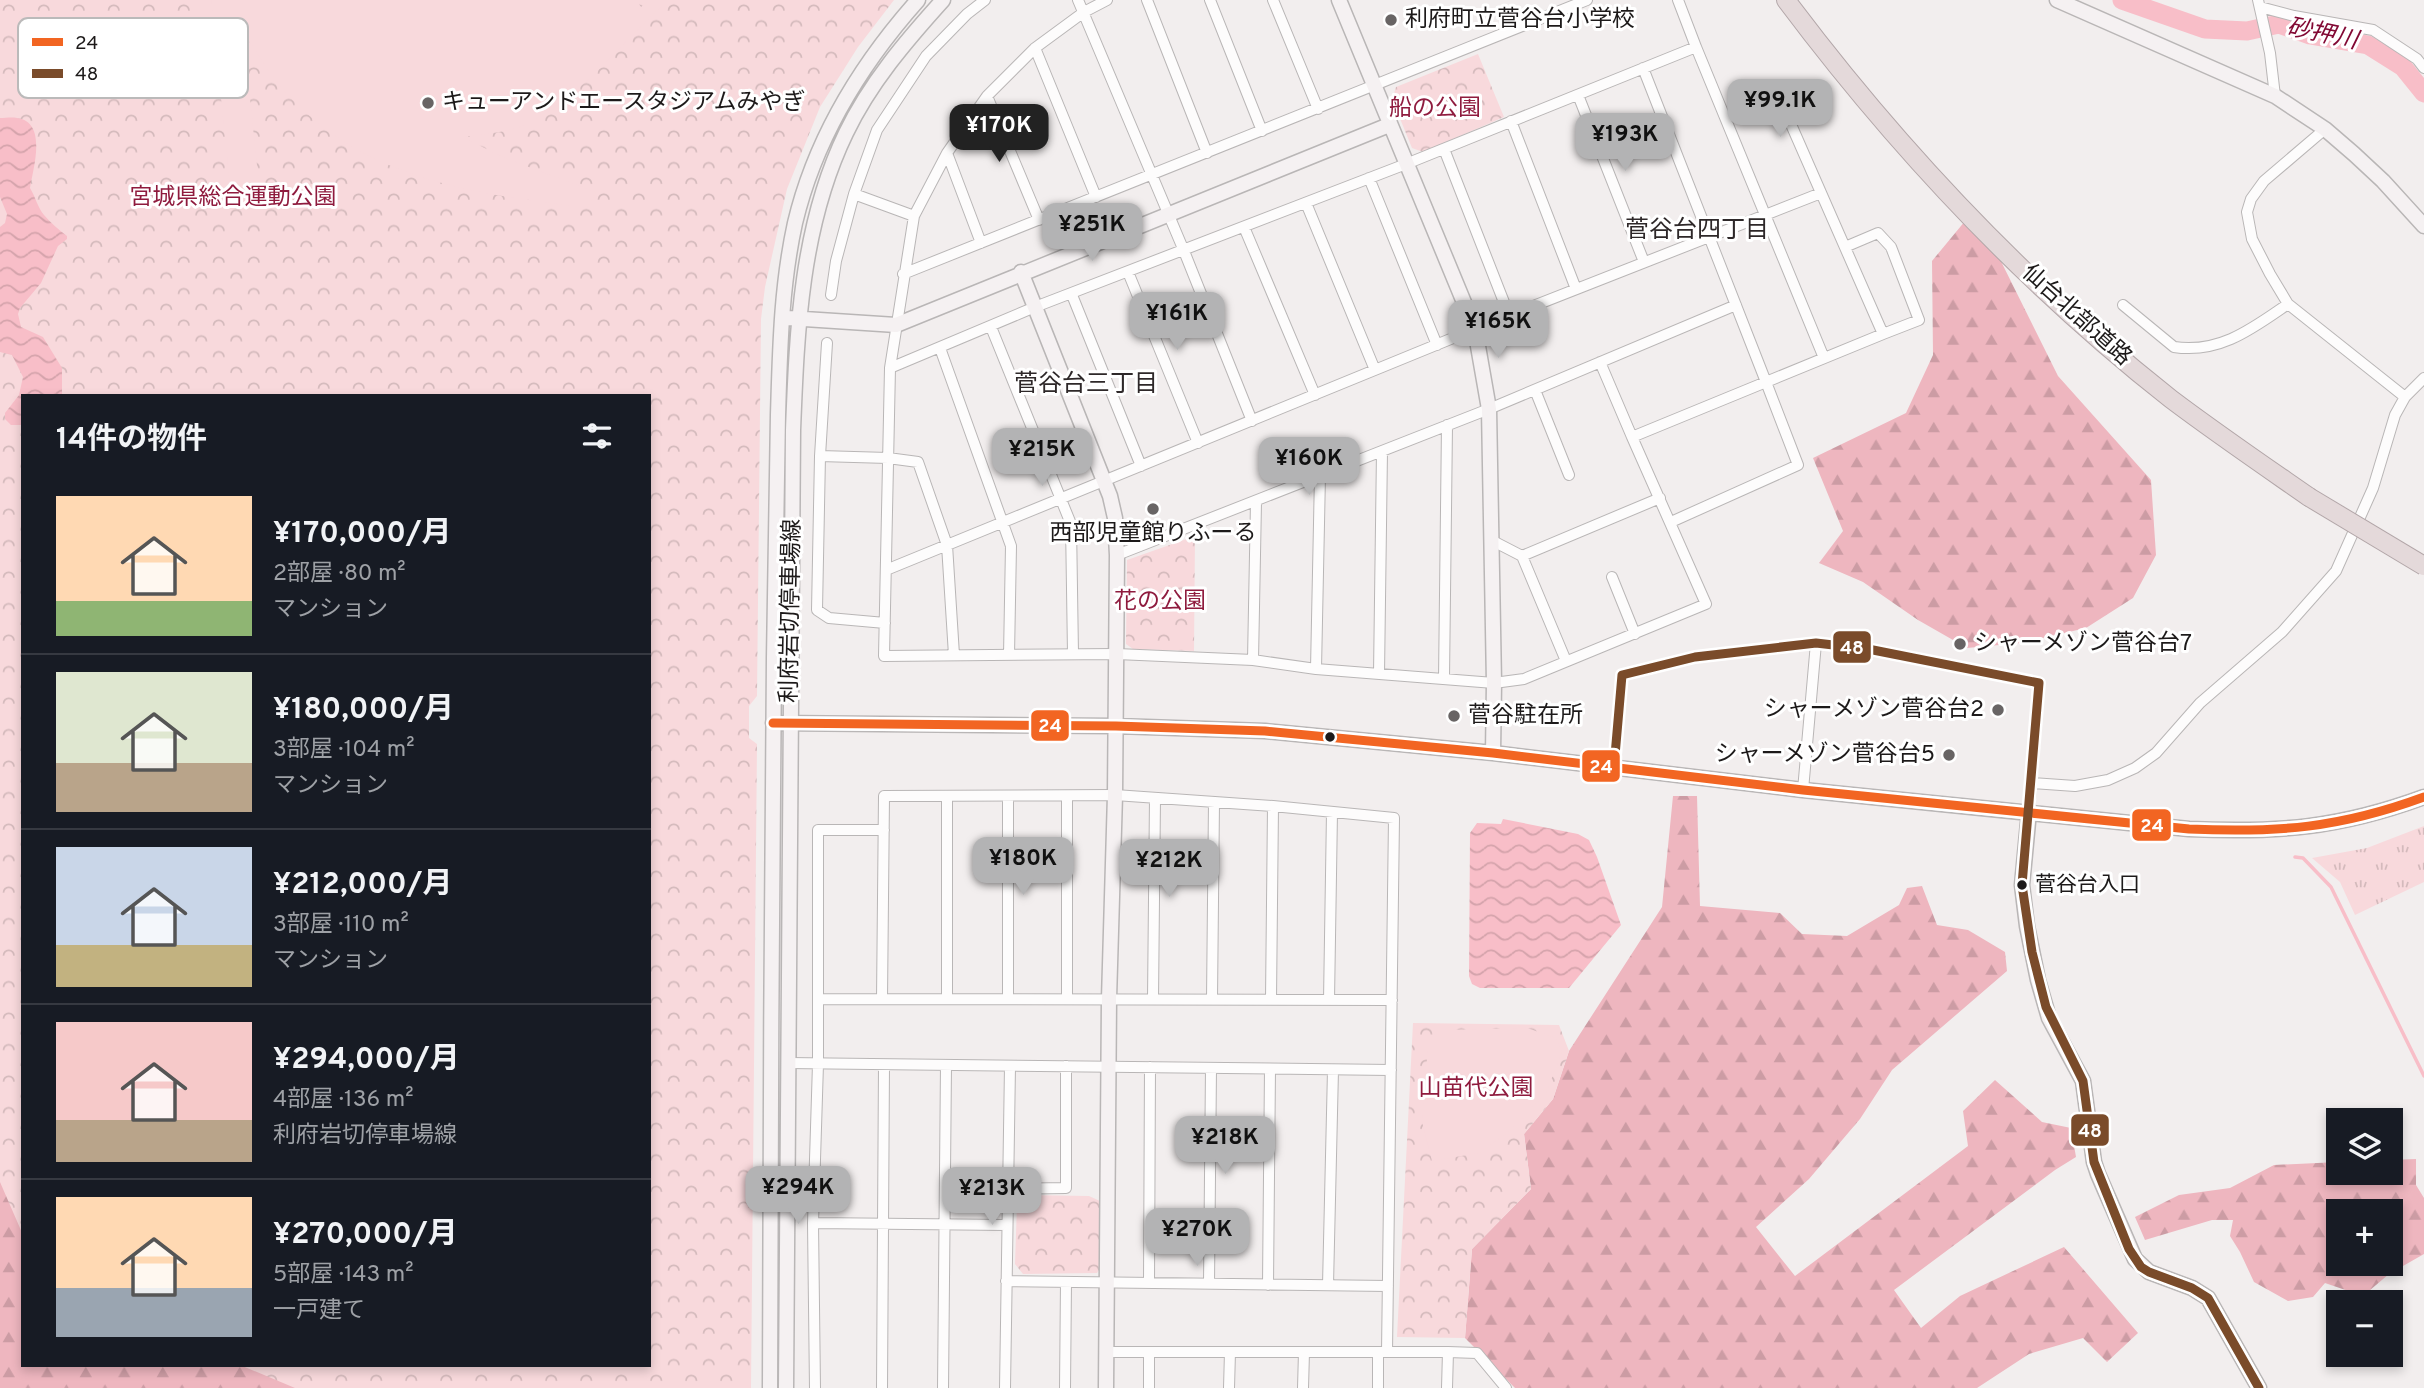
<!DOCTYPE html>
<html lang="ja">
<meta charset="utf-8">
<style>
:root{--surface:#171b24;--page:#20242c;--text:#f1f3f6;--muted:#9ea1a6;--line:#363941;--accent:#b3b3b4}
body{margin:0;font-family:Overpass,"Noto Sans JP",sans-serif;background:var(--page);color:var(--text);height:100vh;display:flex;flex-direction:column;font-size:26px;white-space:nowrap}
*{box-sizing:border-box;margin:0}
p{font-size:23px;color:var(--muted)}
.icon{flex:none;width:38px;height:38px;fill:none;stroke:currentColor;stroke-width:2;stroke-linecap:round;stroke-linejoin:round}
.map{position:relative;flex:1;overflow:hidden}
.details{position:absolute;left:21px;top:394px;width:630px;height:973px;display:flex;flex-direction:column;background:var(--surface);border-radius:0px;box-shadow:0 4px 10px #0003}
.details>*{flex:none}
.fabs{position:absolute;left:2326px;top:1108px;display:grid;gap:14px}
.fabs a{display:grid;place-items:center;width:77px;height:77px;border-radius:0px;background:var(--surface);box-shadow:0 4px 10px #0003;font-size:35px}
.price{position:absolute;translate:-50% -60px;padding:0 16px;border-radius:14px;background:var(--accent);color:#111;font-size:23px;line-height:46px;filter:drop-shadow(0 2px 4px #0008)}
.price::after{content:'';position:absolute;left:50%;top:42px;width:21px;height:16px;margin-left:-10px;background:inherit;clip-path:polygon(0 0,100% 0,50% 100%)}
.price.active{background:#222;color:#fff}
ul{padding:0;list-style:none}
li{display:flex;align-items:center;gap:21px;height:175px;padding:0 35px}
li+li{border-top:2px solid var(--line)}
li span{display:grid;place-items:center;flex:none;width:196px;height:140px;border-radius:0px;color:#555}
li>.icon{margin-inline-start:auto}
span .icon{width:84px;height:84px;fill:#fffc;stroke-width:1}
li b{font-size:30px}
h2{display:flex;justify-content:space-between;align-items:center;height:84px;padding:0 35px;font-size:30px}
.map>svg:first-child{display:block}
.grass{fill:url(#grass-tufts)}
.forest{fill:url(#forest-firs);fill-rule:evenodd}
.park{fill:url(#park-crowns)}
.garden{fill:#f8d9dc}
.water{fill:url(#water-waves)}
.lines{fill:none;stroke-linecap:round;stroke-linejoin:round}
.stream{stroke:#f8bec8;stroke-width:3.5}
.river{stroke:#f8bec8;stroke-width:19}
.street-casing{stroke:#b9b6b6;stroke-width:12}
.secondary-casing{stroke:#b9b6b6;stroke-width:17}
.highway-casing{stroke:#b2a6a8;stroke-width:20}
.street{stroke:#fdfcfc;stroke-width:10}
.secondary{stroke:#f5f1f2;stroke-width:14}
.highway{stroke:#e4d9da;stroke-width:18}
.highway-bridge-casing{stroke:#b2a6a8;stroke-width:20;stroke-linecap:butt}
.highway-bridge{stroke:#e4d9da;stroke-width:18}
.bus-1-casing{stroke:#fff;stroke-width:14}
.bus-2-casing{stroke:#fff;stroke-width:14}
.bus-1{stroke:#f26522;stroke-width:9}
.bus-2{stroke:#7a4b2a;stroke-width:9}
.poi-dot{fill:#686464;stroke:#fff;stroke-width:2.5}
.bus-dot{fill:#1d1a1a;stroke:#fff;stroke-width:2.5}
.labels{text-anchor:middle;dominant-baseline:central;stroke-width:6;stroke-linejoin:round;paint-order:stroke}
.bus-label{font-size:21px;fill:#1d1a1a;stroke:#fff;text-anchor:start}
.poi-label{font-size:23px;fill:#1d1a1a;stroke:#fff;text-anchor:start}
.park-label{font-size:23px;fill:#8f1b3e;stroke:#fff}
.street-label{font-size:23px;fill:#1d1a1a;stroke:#fff}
.water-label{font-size:24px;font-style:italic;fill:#820934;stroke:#fff}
.neighbourhood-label{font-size:24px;fill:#2e2829;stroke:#fff}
.key{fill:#fff;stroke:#bbbaba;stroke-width:2}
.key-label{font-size:19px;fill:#1d1a1a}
.line-badge{stroke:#fff;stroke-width:2.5}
.badge-label{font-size:19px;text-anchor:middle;font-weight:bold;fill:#fff}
</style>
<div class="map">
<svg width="2424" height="1388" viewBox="0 0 2424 1388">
<defs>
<pattern id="grass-tufts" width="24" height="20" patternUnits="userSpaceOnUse" patternTransform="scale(1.75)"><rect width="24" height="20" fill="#f8d9dc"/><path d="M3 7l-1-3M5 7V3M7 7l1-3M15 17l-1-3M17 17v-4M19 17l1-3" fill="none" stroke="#d4babc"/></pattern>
<pattern id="forest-firs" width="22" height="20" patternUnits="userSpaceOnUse" patternTransform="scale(1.75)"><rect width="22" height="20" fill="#eeb6bf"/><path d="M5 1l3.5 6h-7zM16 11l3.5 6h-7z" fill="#cc9ca4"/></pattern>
<pattern id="park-crowns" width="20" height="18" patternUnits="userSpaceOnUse" patternTransform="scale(1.75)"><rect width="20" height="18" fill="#f8d9dc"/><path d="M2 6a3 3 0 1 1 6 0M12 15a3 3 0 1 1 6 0" fill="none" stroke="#d4babc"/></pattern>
<pattern id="water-waves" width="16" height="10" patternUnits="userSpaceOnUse" patternTransform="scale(1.75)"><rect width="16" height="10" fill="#f8bec8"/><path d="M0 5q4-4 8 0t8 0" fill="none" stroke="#d4a3ab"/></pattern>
</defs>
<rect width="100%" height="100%" fill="#f2eeee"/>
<path class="grass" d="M2424,826v56l-69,33 -15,-33 -28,-24 55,-10z"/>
<path class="forest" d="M1975,209l83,167 93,104 5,75 -23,43 -47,30 -65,15 -54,5 -49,-28 -55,-38 -44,-19 24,-32 -30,-73 93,-45 27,-58 -1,-94z
M0,352l23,35v978h561l4,23h-588z
M1673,796h24l3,110 80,7 22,21 45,2 52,-31 8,-17 15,-2 15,39 31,5 37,22 2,19 -115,99 -32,49 -51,60 -53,48 39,49 173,-130 -5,-35 32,-31 47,42 29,6 5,29 -21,13 -161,120 27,38 39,-32 104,-49 74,86 -31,29 -24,-24 -54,16 -52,34h-462l-50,-50 7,-89 59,-60 -7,-55 29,-35 16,-48 93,-144z
M2416,1159v26l8,13v56l-35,20 -26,22 -38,-13 -12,14 -25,4 -34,-19 -14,-30 -10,-16 3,-16h-21l-67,20 -10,-23 44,-22 51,-7 44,-23 64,-3v10h52l1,-12zM2390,1211v53h-52v-53z"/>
<path class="park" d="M0,0h894l-36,47 -38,60 -33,82 -22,98 -4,32 -4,377 -8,10v32l8,6 -6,644h-456l-55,-23h409v-969h-626v839l-23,-53z
M1478,54l26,63 -81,35 -11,-4 -20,-49 4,-12z
M1195,536l-1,115 -61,-2 -7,-5 1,-84z
M1413,1023l146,2 10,26 -16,48 -29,35 7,55 -59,60 -7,89 -68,-1z
M1025,1195l64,1 11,5 2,64 -5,8 -74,1 -8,-10 2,-60z"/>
<path class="garden" d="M211,0h429l-1,4 2,3 8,-7h10l3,6c-38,35 -90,99 -137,119 -20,8 -42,9 -63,12l45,22 89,33 -9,16c-106,-14 -215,-26 -293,-107 -21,-21 -34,-45 -51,-68l18,170 -29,3z
M1527,1028l29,10 6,14 -16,41 -36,38 -31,22 -47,8 -10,-39 6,-76 16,-16z"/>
<path class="water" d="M0,118c5,0 12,-1 17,0 31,4 16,51 13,70 5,8 8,20 14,27 7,8 14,14 23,21v3l-9,7 -17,37 -21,25 -2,6 3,13 22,10 19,31v27l-39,1v29h-12l-6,-6v-6l14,-18 4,-18 -11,-22 -12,-3v-125l5,-4 2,-9 -7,-17z
M1503,819l75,15 11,6 8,17 24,68 -52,63h-89l-8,-4 -3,-8 1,-143 7,-10 24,1z"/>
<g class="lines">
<path class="stream" d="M2295,857l8,1 28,29 93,189"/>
<path class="river" d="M2122,0l83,29 42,2 32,-7 31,11 58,10 35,22 21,26"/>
<defs>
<path id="street" d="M1078,0l106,251 68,170
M1107,0l-23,12 -49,36 -48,48 -40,57 -33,63 -24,152 -6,288 233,-2 136,6 63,9 178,14 30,-4 182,-75 -74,-167 134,-55 32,83 -127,57
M1147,0l60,153
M1210,0l52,131
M1273,0l45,109
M2258,0l12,53 5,43
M2260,7l34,9 79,14 44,29 7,9
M1696,47l128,311
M1035,48l61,149
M1643,68l123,314 117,-48 -104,-237 -53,21
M1578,95l66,167
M987,96l52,124
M1511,121l65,168
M2325,129l-61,52 -13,18 -4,13 5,27 18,35 18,30 117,93
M1444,149l65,166
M947,153l34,90
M1369,178l68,167
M854,194l60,22
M1306,203l69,167
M1244,227l71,168
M1845,247l33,-14 13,14 28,73 -36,14
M1128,272l70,171
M903,274l684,-274
M831,295l5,-34 18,-67 23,-64 49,-74 41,-42 18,-14
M1072,295l69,171
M2123,305l51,42c46,7 79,-19 114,-43
M991,327l80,197 2,130
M827,343l-7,113 -3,154 12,8 56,5
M940,348l71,198 -2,109
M1600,362l32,75
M890,368l145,-61 371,-143 290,-117 -18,-47
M1535,390l34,85
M820,456l68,2 30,4 29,83 7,110
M1491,540l31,16 138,-58
M1117,555l372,-146 247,-104
M1522,556l44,105
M886,570l589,-241 346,-136
M1612,577l23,57
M1253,660l3,-158
M1316,669l4,-194
M1379,674l3,-223
M1444,679l3,-254
M1614,767l8,-92 73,-18 121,-14 52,6 171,34 -10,129
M2032,783l43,3 33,-6 27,-12 21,-15 44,-50 82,-71 54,-61 37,-83 22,-73 10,-18 19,-19
M1803,790l13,-147
M947,796v203
M1067,796v203
M818,999l574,1
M882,999l2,-203 231,-1 158,11 121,12 -7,534
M1008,999v-203
M1153,999l2,-201
M1212,999l2,-197
M1271,999l2,-193
M1329,1000l3,-188
M788,1063l603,7
M1008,1189l58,-1v-122
M813,1223l194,2
M1006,1281l382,5
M1149,1283l1,-216
M1209,1284l2,-216
M1268,1285l2,-216
M1328,1285l5,-215
M1106,1352h342l-1,36
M1378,1352v36
M1448,1352l29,1 29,35
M815,1388l-2,-165 5,-159v-234h66
M882,1388l2,-323
M943,1388l3,-323
M1005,1388l5,-322
M1065,1388l1,-106
M1149,1388v-36
M1229,1388l1,-36
M1303,1388l1,-36"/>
<path id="secondary" d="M1339,0l136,329 14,80 5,274 -1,70
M2057,0l218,96 50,33 29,25 29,27 41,45
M1021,272l89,224 5,22 2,37 -2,240 -6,204 -3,389
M789,318l107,7 493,-200
M773,723l343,3 149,5 228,22 310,37 386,39c89,4 151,-1 235,-32
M2029,812l-7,73 5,41 11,54 11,38 34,63 11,81 4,12 37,85 14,13 43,16 16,10 51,90
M770,1388c0,-243 2,-487 4,-730 1,-81 2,-162 4,-243 2,-65 3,-128 17,-192 20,-84 66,-159 123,-223
M786,1388l7,-958c4,-101 8,-204 53,-297 24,-50 60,-92 97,-133"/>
<path id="highway" d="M1786,0c111,148 239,284 385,399 45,34 92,66 138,98"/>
</defs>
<use href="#street" class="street-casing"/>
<use href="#secondary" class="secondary-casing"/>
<use href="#highway" class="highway-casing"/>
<use href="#street" class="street"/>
<use href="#secondary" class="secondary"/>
<use href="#highway" class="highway"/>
<defs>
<path id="highway-bridge" d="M2309,497l115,69"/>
</defs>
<use href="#highway-bridge" class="highway-bridge-casing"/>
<use href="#highway-bridge" class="highway-bridge"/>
<defs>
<path id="bus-1" d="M773,723l343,3 149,5 228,22 310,37 386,39c89,4 151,-1 235,-32"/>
<path id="bus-2" d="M1614,767l8,-92 73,-18 121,-14 52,6 171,34 -17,202 10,67 14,55 37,74 11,81 35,87 12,18 8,5 43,16 16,10 51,90"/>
</defs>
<use href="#bus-1" class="bus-1-casing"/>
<use href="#bus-2" class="bus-2-casing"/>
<use href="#bus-1" class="bus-1"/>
<use href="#bus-2" class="bus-2"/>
</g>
<g class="poi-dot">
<circle cx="1391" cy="20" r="7"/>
<circle cx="428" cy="103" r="7"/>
<circle cx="1153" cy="509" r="7"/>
<circle cx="1960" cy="644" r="7"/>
<circle cx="1998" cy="710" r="7"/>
<circle cx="1454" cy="716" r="7"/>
<circle cx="1949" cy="755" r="7"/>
</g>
<g class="bus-dot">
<circle cx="1330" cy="737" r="6"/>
<circle cx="2022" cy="885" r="6"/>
</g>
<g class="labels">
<g class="bus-label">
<text x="2035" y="885">菅谷台入口</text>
</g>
<g class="poi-label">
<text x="1405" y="20">利府町立菅谷台小学校</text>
<text x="442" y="103">キューアンドエースタジアムみやぎ</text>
<text x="1153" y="534" text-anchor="middle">西部児童館りふーる</text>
<text x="1974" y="644">シャーメゾン菅谷台7</text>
<text x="1984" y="710" text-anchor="end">シャーメゾン菅谷台2</text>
<text x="1468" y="716">菅谷駐在所</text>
<text x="1935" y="755" text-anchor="end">シャーメゾン菅谷台5</text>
</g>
<g class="park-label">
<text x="1435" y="109">船の公園</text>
<text x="233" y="198">宮城県総合運動公園</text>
<text x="1160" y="602">花の公園</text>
<text x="1476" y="1089">山苗代公園</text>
</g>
<g class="street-label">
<text transform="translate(2076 316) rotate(42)">仙台北部道路</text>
<text transform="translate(792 611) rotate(-89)">利府岩切停車場線</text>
</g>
<g class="water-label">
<text transform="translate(2322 35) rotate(12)">砂押川</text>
</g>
<g class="neighbourhood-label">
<text x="1697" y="231">菅谷台四丁目</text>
<text x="1086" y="385">菅谷台三丁目</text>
</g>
</g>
<rect x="18" y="18" width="230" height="80" rx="10" class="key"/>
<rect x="32" y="38" width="31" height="8" fill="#f26522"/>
<rect x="32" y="69" width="31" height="9" fill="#7a4b2a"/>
<g class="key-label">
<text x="75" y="49">24</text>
<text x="75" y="80">48</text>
</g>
<g class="line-badge">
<rect x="1832" y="630" width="40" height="34" rx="7" fill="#7a4b2a"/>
<rect x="1030" y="709" width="40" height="33" rx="7" fill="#f26522"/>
<rect x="1581" y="749" width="40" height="34" rx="7" fill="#f26522"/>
<rect x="2131" y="808" width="41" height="34" rx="7" fill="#f26522"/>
<rect x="2070" y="1113" width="40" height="34" rx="7" fill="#7a4b2a"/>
</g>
<g class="badge-label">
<text x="1852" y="654">48</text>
<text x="1050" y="732">24</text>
<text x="1601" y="773">24</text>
<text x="2152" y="832">24</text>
<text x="2090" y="1137">48</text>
</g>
</svg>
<div class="fabs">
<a><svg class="icon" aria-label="layers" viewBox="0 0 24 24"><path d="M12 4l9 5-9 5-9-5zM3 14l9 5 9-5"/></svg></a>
<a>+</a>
<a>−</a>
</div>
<b class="price" style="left:1780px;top:139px">¥99.1K</b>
<b class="price active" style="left:999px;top:164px">¥170K</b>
<b class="price" style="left:1625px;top:173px">¥193K</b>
<b class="price" style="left:1092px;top:263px">¥251K</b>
<b class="price" style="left:1177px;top:352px">¥161K</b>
<b class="price" style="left:1498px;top:360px">¥165K</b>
<b class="price" style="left:1042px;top:488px">¥215K</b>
<b class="price" style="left:1309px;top:497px">¥160K</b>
<b class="price" style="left:1023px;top:897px">¥180K</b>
<b class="price" style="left:1169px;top:899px">¥212K</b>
<b class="price" style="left:1225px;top:1176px">¥218K</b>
<b class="price" style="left:798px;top:1226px">¥294K</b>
<b class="price" style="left:992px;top:1227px">¥213K</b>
<b class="price" style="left:1197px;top:1268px">¥270K</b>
<section class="details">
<h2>14件の物件<svg class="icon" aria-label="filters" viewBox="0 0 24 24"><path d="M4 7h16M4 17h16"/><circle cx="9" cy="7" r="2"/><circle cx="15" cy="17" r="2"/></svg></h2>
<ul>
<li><span style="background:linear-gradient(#ffd9b3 75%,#8fb573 0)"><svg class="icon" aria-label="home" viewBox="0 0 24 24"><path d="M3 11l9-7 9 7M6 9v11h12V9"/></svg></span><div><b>¥170,000/月</b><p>2部屋 · 80 m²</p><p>マンション</p></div></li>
<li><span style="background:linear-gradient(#dfe7d0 65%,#b9a48a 0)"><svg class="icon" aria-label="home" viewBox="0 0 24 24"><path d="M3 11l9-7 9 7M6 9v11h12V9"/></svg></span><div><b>¥180,000/月</b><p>3部屋 · 104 m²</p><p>マンション</p></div></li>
<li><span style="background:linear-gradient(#c9d6e8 70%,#c2b280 0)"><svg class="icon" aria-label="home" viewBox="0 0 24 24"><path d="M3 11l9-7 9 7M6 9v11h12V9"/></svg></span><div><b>¥212,000/月</b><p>3部屋 · 110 m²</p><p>マンション</p></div></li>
<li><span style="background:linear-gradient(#f6c9c9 70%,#b9a48a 0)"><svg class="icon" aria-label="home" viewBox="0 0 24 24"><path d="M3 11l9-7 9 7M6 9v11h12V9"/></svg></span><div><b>¥294,000/月</b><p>4部屋 · 136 m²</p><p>利府岩切停車場線</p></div></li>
<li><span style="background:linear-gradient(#ffd9b3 65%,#9aa5b1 0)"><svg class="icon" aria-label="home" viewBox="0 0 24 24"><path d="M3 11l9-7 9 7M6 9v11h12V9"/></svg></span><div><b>¥270,000/月</b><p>5部屋 · 143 m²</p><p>一戸建て</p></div></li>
</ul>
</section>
</div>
